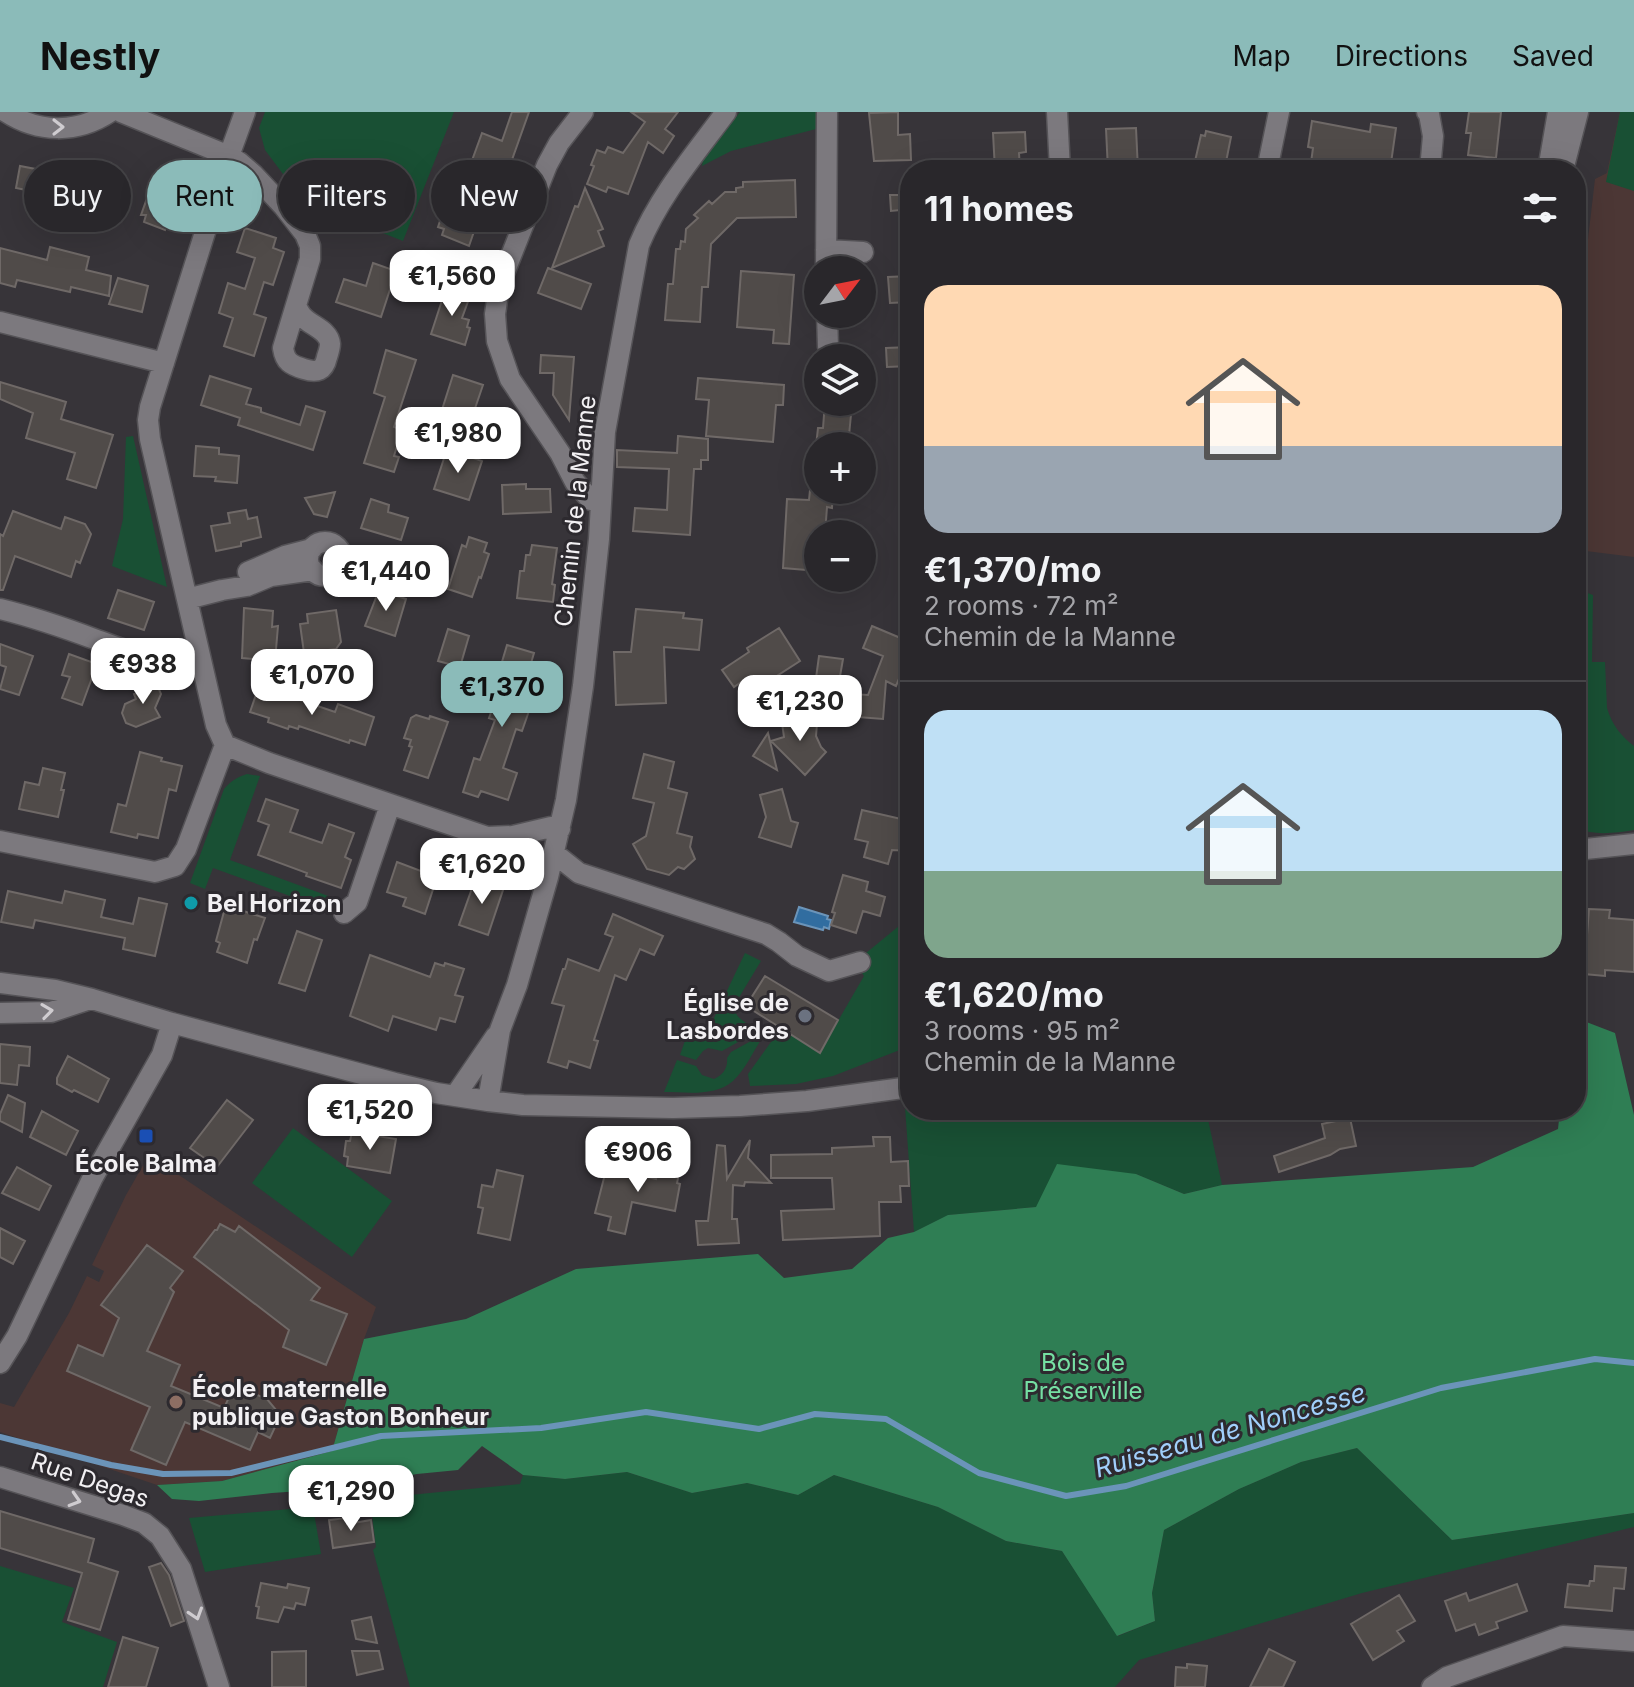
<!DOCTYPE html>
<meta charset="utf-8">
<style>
:root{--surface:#29272b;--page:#312f33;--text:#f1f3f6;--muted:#a5a5a9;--line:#454447;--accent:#8bbbb9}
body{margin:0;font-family:Inter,sans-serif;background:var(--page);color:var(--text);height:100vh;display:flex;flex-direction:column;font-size:30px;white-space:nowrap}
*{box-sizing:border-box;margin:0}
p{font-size:26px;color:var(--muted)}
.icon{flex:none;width:44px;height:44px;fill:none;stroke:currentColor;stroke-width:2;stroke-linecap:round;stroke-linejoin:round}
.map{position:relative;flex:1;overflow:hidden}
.panel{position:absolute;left:900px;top:48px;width:686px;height:960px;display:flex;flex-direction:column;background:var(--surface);border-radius:32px;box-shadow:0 8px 32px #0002,0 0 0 2px var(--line)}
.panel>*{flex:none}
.hud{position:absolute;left:24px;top:48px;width:756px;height:72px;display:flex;gap:16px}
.needle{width:52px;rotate:58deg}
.buttons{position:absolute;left:804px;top:144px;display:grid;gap:16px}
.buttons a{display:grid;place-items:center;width:72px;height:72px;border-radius:50%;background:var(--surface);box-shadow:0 8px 32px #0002,0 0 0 2px var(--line);font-size:40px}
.price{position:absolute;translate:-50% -68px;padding:0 18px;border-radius:16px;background:#fff;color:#222;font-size:26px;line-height:52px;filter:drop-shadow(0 2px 4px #0008)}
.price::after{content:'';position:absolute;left:50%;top:48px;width:24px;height:18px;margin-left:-12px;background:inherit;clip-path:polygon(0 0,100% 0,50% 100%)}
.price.active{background:var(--accent);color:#111}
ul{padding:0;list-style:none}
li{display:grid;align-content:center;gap:16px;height:424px;padding:0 24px}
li+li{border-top:2px solid var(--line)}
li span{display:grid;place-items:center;height:248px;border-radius:24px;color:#555}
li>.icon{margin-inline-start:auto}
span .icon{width:144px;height:144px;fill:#fffc;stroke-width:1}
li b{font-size:34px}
h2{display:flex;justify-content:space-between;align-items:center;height:96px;padding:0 24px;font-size:34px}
.pill{padding:0 28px;border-radius:36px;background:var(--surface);box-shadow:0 8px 32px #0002,0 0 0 2px var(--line);font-size:28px;line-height:72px}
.pill.active{background:var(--accent);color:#111}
header{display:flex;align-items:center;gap:48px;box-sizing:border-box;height:112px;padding:0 40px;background:var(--accent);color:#111}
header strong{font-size:38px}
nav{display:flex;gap:44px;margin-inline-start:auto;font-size:28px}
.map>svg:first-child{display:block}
.education{fill:#4c3735}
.green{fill:#195034}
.forest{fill:#2f7e54}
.water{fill:#316da0;stroke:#6b94b9;stroke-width:2}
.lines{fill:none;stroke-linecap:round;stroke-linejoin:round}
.stream{stroke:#6b94b9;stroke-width:6}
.building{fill:#504b49;stroke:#6f6967;stroke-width:2}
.minor-casing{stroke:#555357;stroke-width:23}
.minor{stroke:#7c797e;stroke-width:20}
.oneway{stroke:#cfccd0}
.culture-dot{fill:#0f9aa8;stroke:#2d2a2f;stroke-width:3}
.worship-dot{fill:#6b7280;stroke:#2d2a2f;stroke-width:3}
.transit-dot{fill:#1a4fb4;stroke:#2d2a2f;stroke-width:3}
.education-dot{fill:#8d6e63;stroke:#2d2a2f;stroke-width:3}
.labels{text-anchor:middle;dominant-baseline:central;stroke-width:6;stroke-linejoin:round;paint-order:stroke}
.street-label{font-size:24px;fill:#f2f0f3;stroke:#2d2a2f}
.poi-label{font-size:24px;font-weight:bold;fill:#f2f0f3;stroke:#2d2a2f;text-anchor:start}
.park-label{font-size:24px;fill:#75dfa3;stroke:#2d2a2f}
.water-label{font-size:26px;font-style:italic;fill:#a0cffb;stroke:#2d2a2f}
</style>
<header>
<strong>Nestly</strong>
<nav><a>Map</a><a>Directions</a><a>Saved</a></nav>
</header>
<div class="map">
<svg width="1634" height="1575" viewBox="0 0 1634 1575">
<rect width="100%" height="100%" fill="#373439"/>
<path class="education" d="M1620,0h14v445l-56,-7 4,-217 3,-68 10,-86 12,-6z
M149,1043l227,152 -12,32 -32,112 -110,30 -65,4 -157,-53v-29l14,4 55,-94 18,-37 12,6 5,-11 -12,-6 34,-70z"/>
<path class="green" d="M265,0h189l-51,129 -99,-39 -39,-52 -6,-22z
M740,0h78l2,16 -89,23 -29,15 1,-6z
M1620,0h14v79l-28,-9z
M133,324l34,151 -55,-21 11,-47 3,-82z
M1579,478l14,5 -1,67h13l2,46c5,17 14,28 27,38v84c-20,3 -39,6 -58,-2v-237z
M247,662l13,2 -30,84 101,37 -5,12 -113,-41 -8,21 -15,-6 34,-94c7,-8 13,-12 23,-15z
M910,805v129l-77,30 -37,8 -46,2 -2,-12 33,-46 39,24 44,-76 -5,-8 4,-16 3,1z
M745,841l16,8 -26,43c-2,17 13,16 21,28l-34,19 -14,-3 -5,3 -7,9 -16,-5 8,-23 6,1 9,-4 11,-11z
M760,924l2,2c-9,14 -17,32 -29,43 -18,16 -47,11 -69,11l13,-32 19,6 6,9 12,4c9,-4 14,-11 13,-21l4,-6z
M910,994v4h296l16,75 -38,9 -48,-20 -100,33 -87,8 -35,17 -9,-125z
M293,1016l99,73 -40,56 -100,-74z
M1357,1336l95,92 182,-27v14l-272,66 -223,67 -24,27h-705l-37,-137 3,-3 -6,-48 150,-15 3,-9 42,4 62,-7 65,21 55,-10 51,12 36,-20 104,32 68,34 56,10 56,85 37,-15 -3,-28 12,-63 75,-41 62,-27z
M313,1395l8,47 -116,18 -16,-54z
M0,1454l74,22 -12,34 55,20 -14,45h-103z"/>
<path class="forest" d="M1576,906l39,15 19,82v398l-182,27 -95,-92 -56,14 -62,27 -75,41 -12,63 3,28 -38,15 -55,-85 -56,-10 -68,-34 -104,-32 -36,20 -51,-12 -55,10 -65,-21 -62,7 -42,-4 -41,-29 -24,24 -41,4 -72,14 -73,5 -73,8 -27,-2 -15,-14 65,-4 110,-30 32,-112 102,-20 110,-50 182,-15 26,24 68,-9 36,-31 26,-6 34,-17 88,-8 21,-43 79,10 48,20 38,-9 251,-18 85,-38 2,-19h16z"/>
<path class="water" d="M799,795l29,9 -1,3 4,1 -2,9 -5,-2 -1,3 -29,-8z"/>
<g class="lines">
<path class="stream" d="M0,1325l111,28 52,9 68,-1 150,-37 160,-8 105,-16 113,17 56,-15 71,5 93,54 87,23 60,-10 315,-98 154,-29 39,4"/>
</g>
<path class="building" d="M512,0h17l-32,90 4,1 -9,22 -14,-5 -9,26 -27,-11 2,-6 -6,-2 7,-21 7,2 3,-9 14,5 12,-34 -11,-4 12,-33 20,8z
M631,0h47l-13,17 9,7 -11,17 -15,-11 -20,52 -20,-7 -2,5 -19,-8 7,-18 -3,-1 6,-15 8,3 3,-6 15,6 22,-31z
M898,0v23l12,-1 1,26 -37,1 -5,-48z
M1469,0h32l-5,46 -28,-3 3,-22h-5z
M1312,9l58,11 1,-8 25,4 -6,42h-80l3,-22 -5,-1z
M1136,16l2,42h-30l-2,-41z
M1206,19l25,6 -5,25 -9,-2 -2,10h-22l8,-35 4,1z
M1025,20l1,20 -7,1 1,17h-25l-2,-37z
M84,49l27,2 -2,14h11l-3,35 -11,-2 -1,11 -22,-2 2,-31 -29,-4 -6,30 -23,-5 4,-18 -15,-3 4,-22 21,4 1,-4 40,8z
M161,55l23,8 -19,55 -21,-8 2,-7h-5l9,-25h3z
M795,68l1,37 -59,1 -26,26 -3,43h-6l-2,35 -35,-2 3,-36h5l3,-35h4l1,-8 4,1 1,-13 12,-11 -4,-3 15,-14 3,3 13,-12h11v-4l7,-1v-5z
M585,76l18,41 -5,2 6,15 -52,22 23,-62 3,1z
M890,83h20v14l-19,2z
M245,116l31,10 -3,10 11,4 -11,33 -9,-3 -10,32 12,4 -12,38 -30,-10 9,-28 -14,-5 9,-30 17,6 10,-31 -18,-6z
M50,135l39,10 -3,13 25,6 -2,20 -38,-9 -1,5 -53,-12 -2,7 -15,-4v-35l47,12z
M373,151l23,8 -15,46 -45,-15 8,-23 22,7z
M548,156l43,16 -10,25 -43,-16z
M741,159l53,4 -5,69 -16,-1 1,-13 -37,-3z
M910,164v26l-20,1 -2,-26z
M118,166l30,8 -6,26 -33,-8z
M446,176l24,8 -8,22 7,2 -2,7 3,1 -5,17 -34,-11z
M910,235v19l-23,1 -1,-19z
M386,238l30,10 -22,67 8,3 -8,26 5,1 -5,15 -30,-9 21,-66 -11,-4z
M541,243l33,2 -5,63 -16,-25 1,-22h-14z
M453,263l30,10 -14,41 -29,-10z
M210,264l41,13 -5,15 15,4v4l39,13 6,-19 19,6 -12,38 -75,-25 2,-7 -39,-13z
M698,266l86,7 -1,20h-7l-3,37 -67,-6 3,-36 -13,-1z
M0,270l66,20 -5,17 52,16 -17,53 -29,-9 8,-26 -49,-15 7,-25 -33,-14z
M825,290l27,2 -4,42h-32l2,-18h5z
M678,324l30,3v21h-7v9h-7l-4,66 -57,-4 2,-23 32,2 2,-41 -52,-2v-17l60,3z
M196,334l23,2v6l20,2 -2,27 -22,-2 1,-4 -22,-1z
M447,337l35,12 -13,39 -35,-11z
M526,372v5h24l1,23 -48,2 -1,-29z
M810,378h23l-1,18 -5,-1 -2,27h-7v37l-35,-3 4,-69 22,1z
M335,380l-8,25 -13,-3 -9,-16z
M371,387l18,6 -1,7 20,6 -7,22 -40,-12z
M246,398l2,9 9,-2 4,20 -20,5v4l-25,5 -5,-25 19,-3 -2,-10z
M13,399l48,18 4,-12 20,7 6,10 -11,29 -4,-2 -5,16 -56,-21 -12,34h-3v-56l3,2z
M469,425l18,6 -3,9 5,2 -8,24 -2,-1 -7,20 -24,-8 14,-44 4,2z
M532,433l25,3 -5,36 3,1 -2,17 -36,-4 3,-27h4l2,-16h4z
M118,478l36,12 -10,28 -36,-12z
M379,478l27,9 -11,37 -30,-10z
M244,496l29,3 -1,16 6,-1 -3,35 -33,-3z
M636,497l48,4 -1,5 19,2 -3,30 -35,-3 2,56 -50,2 -2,-53h17z
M336,498l5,32 -5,7 -32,4 -4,-29 8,-1 -1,-9z
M872,514l38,16v10l-14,34 -10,-5 -3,38 -51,-4 2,-22 34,2 15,-39 -20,-8z
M779,516l21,33 -45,29 -8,-12 -13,9 -12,-17 27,-18 -2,-4z
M448,517l21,7 -9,31 -22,-6z
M0,532l33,12 -14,39 -19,-6 6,-22 -6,-2z
M507,533l27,8 -16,55 11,3 -7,20 -6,-2 -13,39 14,5 -9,27 -27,-9 -3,6 -15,-5 11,-34 6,2 15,-40 -6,-2 15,-44 -5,-2z
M69,542l28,10 -15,41 -20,-7 8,-21 -8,-2z
M819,544l24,3 -4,23 -23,-4z
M146,569l12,6 3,7 -6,14 5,9 -24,10 -10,-4 -4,-10 3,-9 11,-5 -2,-5 9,-3z
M259,574l76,26 3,-8 36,13 -9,28 -15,-5 -1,3 -50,-17 -1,3 -9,-3 -1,3 -20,-7 1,-4 -19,-6z
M790,602l27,10 -1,12 5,11 5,5 -21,23 -34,-34 13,-4 -2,-14 5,-3z
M416,603l13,4 1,-3 18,6 -20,56 -24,-8 8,-23 -3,-1 2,-6 -7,-2 7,-20z
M768,621l9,37 -24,-14z
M140,640l22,6 -1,3 21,5 -6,25 -7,-2 -11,49 -20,-4 -1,4 -26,-6 7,-28 8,2z
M644,642l30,8 -6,26 19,5 -10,40 15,4 -2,10 5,12 -11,10 -6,-2 -9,8 -22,-6 -14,-25 13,-8 8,-33 -21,-5z
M43,656l22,5 -4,17h3l-6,27 -39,-8 6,-27 14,3z
M782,677l9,32 7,2 -7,24 -32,-10 7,-20 -6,-22z
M266,687l32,11 -8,22 32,11 7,-19 25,9 -9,24 6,3 -10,28 -35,-12 1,-3 -49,-18 11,-30 -11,-4z
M862,698l48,11v30l-18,-1 -4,14 -24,-7 4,-15 -13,-3z
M397,750l40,15 -12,37 -22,-8 3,-8 -19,-6z
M843,763l25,7 -2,9 19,6 -5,19 -17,-5 -7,22 -25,-8 4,-12 -3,-1z
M476,765l28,10 -16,48 -29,-10z
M8,779l54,12 3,-12 40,9 -4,17 32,7 6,-26 28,6 -12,52 -32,-7 2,-11 -90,-18 -2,8 -32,-6z
M228,794l37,12 -8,22 -3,-1 -7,24 -30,-11 3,-9 -4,-2 9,-33 2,1z
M1589,797l21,1 -1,8 25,2v52l-29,-2v6l-21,-2z
M613,802l50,22 -9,19 -14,-6 -14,31 -11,-5 -21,65 4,1 -8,27 -21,-7 -2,7 -19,-6 16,-56 -12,-3 11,-34h2l3,-10 31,12 14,-34 -8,-3z
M297,819l25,9 -17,51 -26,-8z
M370,843l60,22 5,-14 9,3 1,-3 19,6 -9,26 8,2 -8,25 -15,-4 -4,12 -43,-14 -5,15 -38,-15z
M765,864l73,44 -18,33 -74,-47z
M0,932l30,3 -1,19 -10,-1 -2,20 -17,-2z
M68,944l41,23 -11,23 -24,-12 -2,2 -15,-8v-6z
M8,983l17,8 -3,29 -22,-11v-7z
M227,988l26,20 -36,47 -27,-19z
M42,999l36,20 -12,24 -36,-18z
M1350,1006l6,28 -16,3 -10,6 -51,17 -5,-16 51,-18 -3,-14z
M352,1020l44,7 -6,34 -43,-7 1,-9 -4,-1 2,-15h4z
M873,1025h17l1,25 17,-1 1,25h-9l1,16h-22l1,34 -97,4 -2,-29 53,-2 -2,-31h-61v-23l61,-1v-6l42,-2z
M750,1028l-2,18 23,25 -26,-1 -1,4 -11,-1 -1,34h5l2,24 -41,2 -2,-24h12l9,-76 8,1 2,33z
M660,1048l21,4 -4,19 3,1 -5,27 -43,-9 -7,32 -17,-4 3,-13 -16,-4 10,-39 9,3 2,-8 40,10z
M17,1055l34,19 -12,24 -37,-17z
M497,1058l26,6 -13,64 -32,-7 5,-25 -5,-1 4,-22 11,2z
M220,1112l15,8 4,-6 81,62 -9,12 36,14 -21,51 -43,-18 6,-17 -95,-73 21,-27h2z
M0,1116l25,13 -12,23 -13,-7z
M147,1133l36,26 -13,17 4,4 -27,59 33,14 -9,21 53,22 8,-17 8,3h15l12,5 9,11 6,2 -12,26 -12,-6 -8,18 -65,-28 -19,43 -35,-15 19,-43 -83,-36 11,-26 25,11 16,-38 -18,-13z
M0,1399l94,28 -6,23 30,10 -18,58 -32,-10 14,-47 -82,-25z
M346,1406l1,6 24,-4 3,22 -41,6 -4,-28z
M161,1451l8,12 15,46 -13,5 -22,-59z
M1595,1454l31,2 -2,21 -10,-1 -2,23 -47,-4 3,-23 21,2 1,-5h4z
M261,1471l26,5 1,-4 21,4 -4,17 -9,-2 -2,6 -10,-2 -6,15 -21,-4 2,-11 -3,-1z
M1517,1472l10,27 -31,11 2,6 -19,7 -4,-11 -19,7 -11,-30 21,-8 3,8z
M1399,1483l16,26 -18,10 7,10 -31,19 -22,-36z
M371,1505l6,26 -21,-4 -4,-18z
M123,1525l35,11 -12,39h-38z
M1269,1537l26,13 -12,25h-33z
M306,1539v36h-34v-35z
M352,1539h27l4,18 -26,6z
M1187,1552l20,2 -2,21h-30l1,-20 11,1z"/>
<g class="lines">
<defs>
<path id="minor" d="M6,0c32,21 71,22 104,0
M121,0l108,44 10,6 15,13 30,32 21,27 5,12v13l-27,89c2,14 8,17 21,21 13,4 20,2 23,-12 1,-3 3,-11 3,-13 -1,-14 -19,-18 -27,-27 -3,-3 -5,-7 -7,-11
M245,0l-16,44 -79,251 -2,13 2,19 66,286 9,20 44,18 218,74 52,37 9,3
M583,0l-24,31 -12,22 -48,121 -4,28 2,27 13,38 50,74 15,29 16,18 10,2
M1057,0l3,58
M1427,0l2,2 4,22 -3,34
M1267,58l12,-58
M1548,58l10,-58
M1563,58l15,-58
M826,138l37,2
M826,158l1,-158
M827,202l1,33 10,11
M0,210l164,41
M308 447a17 17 0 1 1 34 0a17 17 0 1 1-34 0Z
M248,460l37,-16 27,-7
M187,487l35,-9 25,-4 24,-10 42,-6
M0,497c33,8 65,19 97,31 34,12 67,27 104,20
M487,725l26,-1 38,-9 9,2
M0,729l155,31 20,-6 11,-17 39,-104
M1576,738l58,-6
M555,742l24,19 187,61 13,8 18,14 32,15 31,-9
M344,801l13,-11 33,-97
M0,871l55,7 37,9 80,24 223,60 41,10 52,8 35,4 150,3 67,-2 67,-5 103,-14
M0,901l51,-1 39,-13
M455,984l41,-60
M488,989l12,-71 17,-45 31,-108 18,-77 17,-114 10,-91 6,-56 6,-107 34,-187c20,-49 56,-91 87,-133
M0,1251l17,-27 76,-159 69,-122 10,-32
M0,1365l123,38 21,8 16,13 21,33 38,118
M1432,1575l15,-10 116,-41 71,5"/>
</defs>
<use href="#minor" class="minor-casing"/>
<use href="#minor" class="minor"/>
</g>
<defs><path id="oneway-chevron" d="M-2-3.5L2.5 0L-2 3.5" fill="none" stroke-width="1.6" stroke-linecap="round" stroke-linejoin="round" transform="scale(2)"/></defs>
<g class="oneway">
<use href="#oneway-chevron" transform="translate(58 15)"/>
<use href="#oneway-chevron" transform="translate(47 899) rotate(-8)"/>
<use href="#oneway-chevron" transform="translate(75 1388) rotate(17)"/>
<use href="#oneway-chevron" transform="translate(196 1502) rotate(72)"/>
</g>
<circle class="culture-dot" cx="191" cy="791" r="8"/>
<circle class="worship-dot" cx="805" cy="904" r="8"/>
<rect class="transit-dot" x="138" y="1016" width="16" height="16" rx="4"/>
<circle class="education-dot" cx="176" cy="1290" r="8"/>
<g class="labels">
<g class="street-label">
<text transform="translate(575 399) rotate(-84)">Chemin de la Manne</text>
<text transform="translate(90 1368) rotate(19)">Rue Degas</text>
</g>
<g class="poi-label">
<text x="207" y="791">Bel Horizon</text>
<text x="789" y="890" text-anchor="end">Église de<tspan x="789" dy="28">Lasbordes</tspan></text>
<text x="146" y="1051" text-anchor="middle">École Balma</text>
<text x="192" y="1276">École maternelle<tspan x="192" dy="28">publique Gaston Bonheur</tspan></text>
</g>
<g class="park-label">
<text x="1083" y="1250">Bois de<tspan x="1083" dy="28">Préserville</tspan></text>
</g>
<g class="water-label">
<text transform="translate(1230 1318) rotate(-16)">Ruisseau de Noncesse</text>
</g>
</g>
</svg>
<div class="buttons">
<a><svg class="needle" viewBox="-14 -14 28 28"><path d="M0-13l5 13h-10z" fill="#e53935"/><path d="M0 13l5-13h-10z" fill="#a5a5a9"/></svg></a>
<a><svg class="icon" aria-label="layers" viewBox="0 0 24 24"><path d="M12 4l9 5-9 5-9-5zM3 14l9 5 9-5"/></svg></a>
<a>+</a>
<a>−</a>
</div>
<b class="price" style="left:452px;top:206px">€1,560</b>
<b class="price" style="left:458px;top:363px">€1,980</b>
<b class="price" style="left:386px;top:501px">€1,440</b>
<b class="price" style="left:143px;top:594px">€938</b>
<b class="price" style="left:312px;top:605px">€1,070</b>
<b class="price active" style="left:502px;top:617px">€1,370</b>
<b class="price" style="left:800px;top:631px">€1,230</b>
<b class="price" style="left:482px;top:794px">€1,620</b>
<b class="price" style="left:370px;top:1040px">€1,520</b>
<b class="price" style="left:638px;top:1082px">€906</b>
<b class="price" style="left:351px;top:1421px">€1,290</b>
<div class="hud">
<a class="pill">Buy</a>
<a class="pill active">Rent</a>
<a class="pill">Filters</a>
<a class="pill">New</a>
</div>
<section class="panel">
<h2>11 homes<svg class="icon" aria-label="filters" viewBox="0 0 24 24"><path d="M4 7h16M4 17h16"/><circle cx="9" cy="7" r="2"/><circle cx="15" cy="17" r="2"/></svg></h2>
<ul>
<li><span style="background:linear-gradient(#ffd9b3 65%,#9aa5b1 0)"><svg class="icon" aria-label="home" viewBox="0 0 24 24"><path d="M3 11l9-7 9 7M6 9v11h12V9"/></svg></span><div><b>€1,370/mo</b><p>2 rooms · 72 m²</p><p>Chemin de la Manne</p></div></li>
<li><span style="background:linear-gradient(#bfe0f5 65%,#7fa58c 0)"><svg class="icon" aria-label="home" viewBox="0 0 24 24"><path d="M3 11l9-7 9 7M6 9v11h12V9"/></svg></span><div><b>€1,620/mo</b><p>3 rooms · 95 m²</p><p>Chemin de la Manne</p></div></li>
</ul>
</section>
</div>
